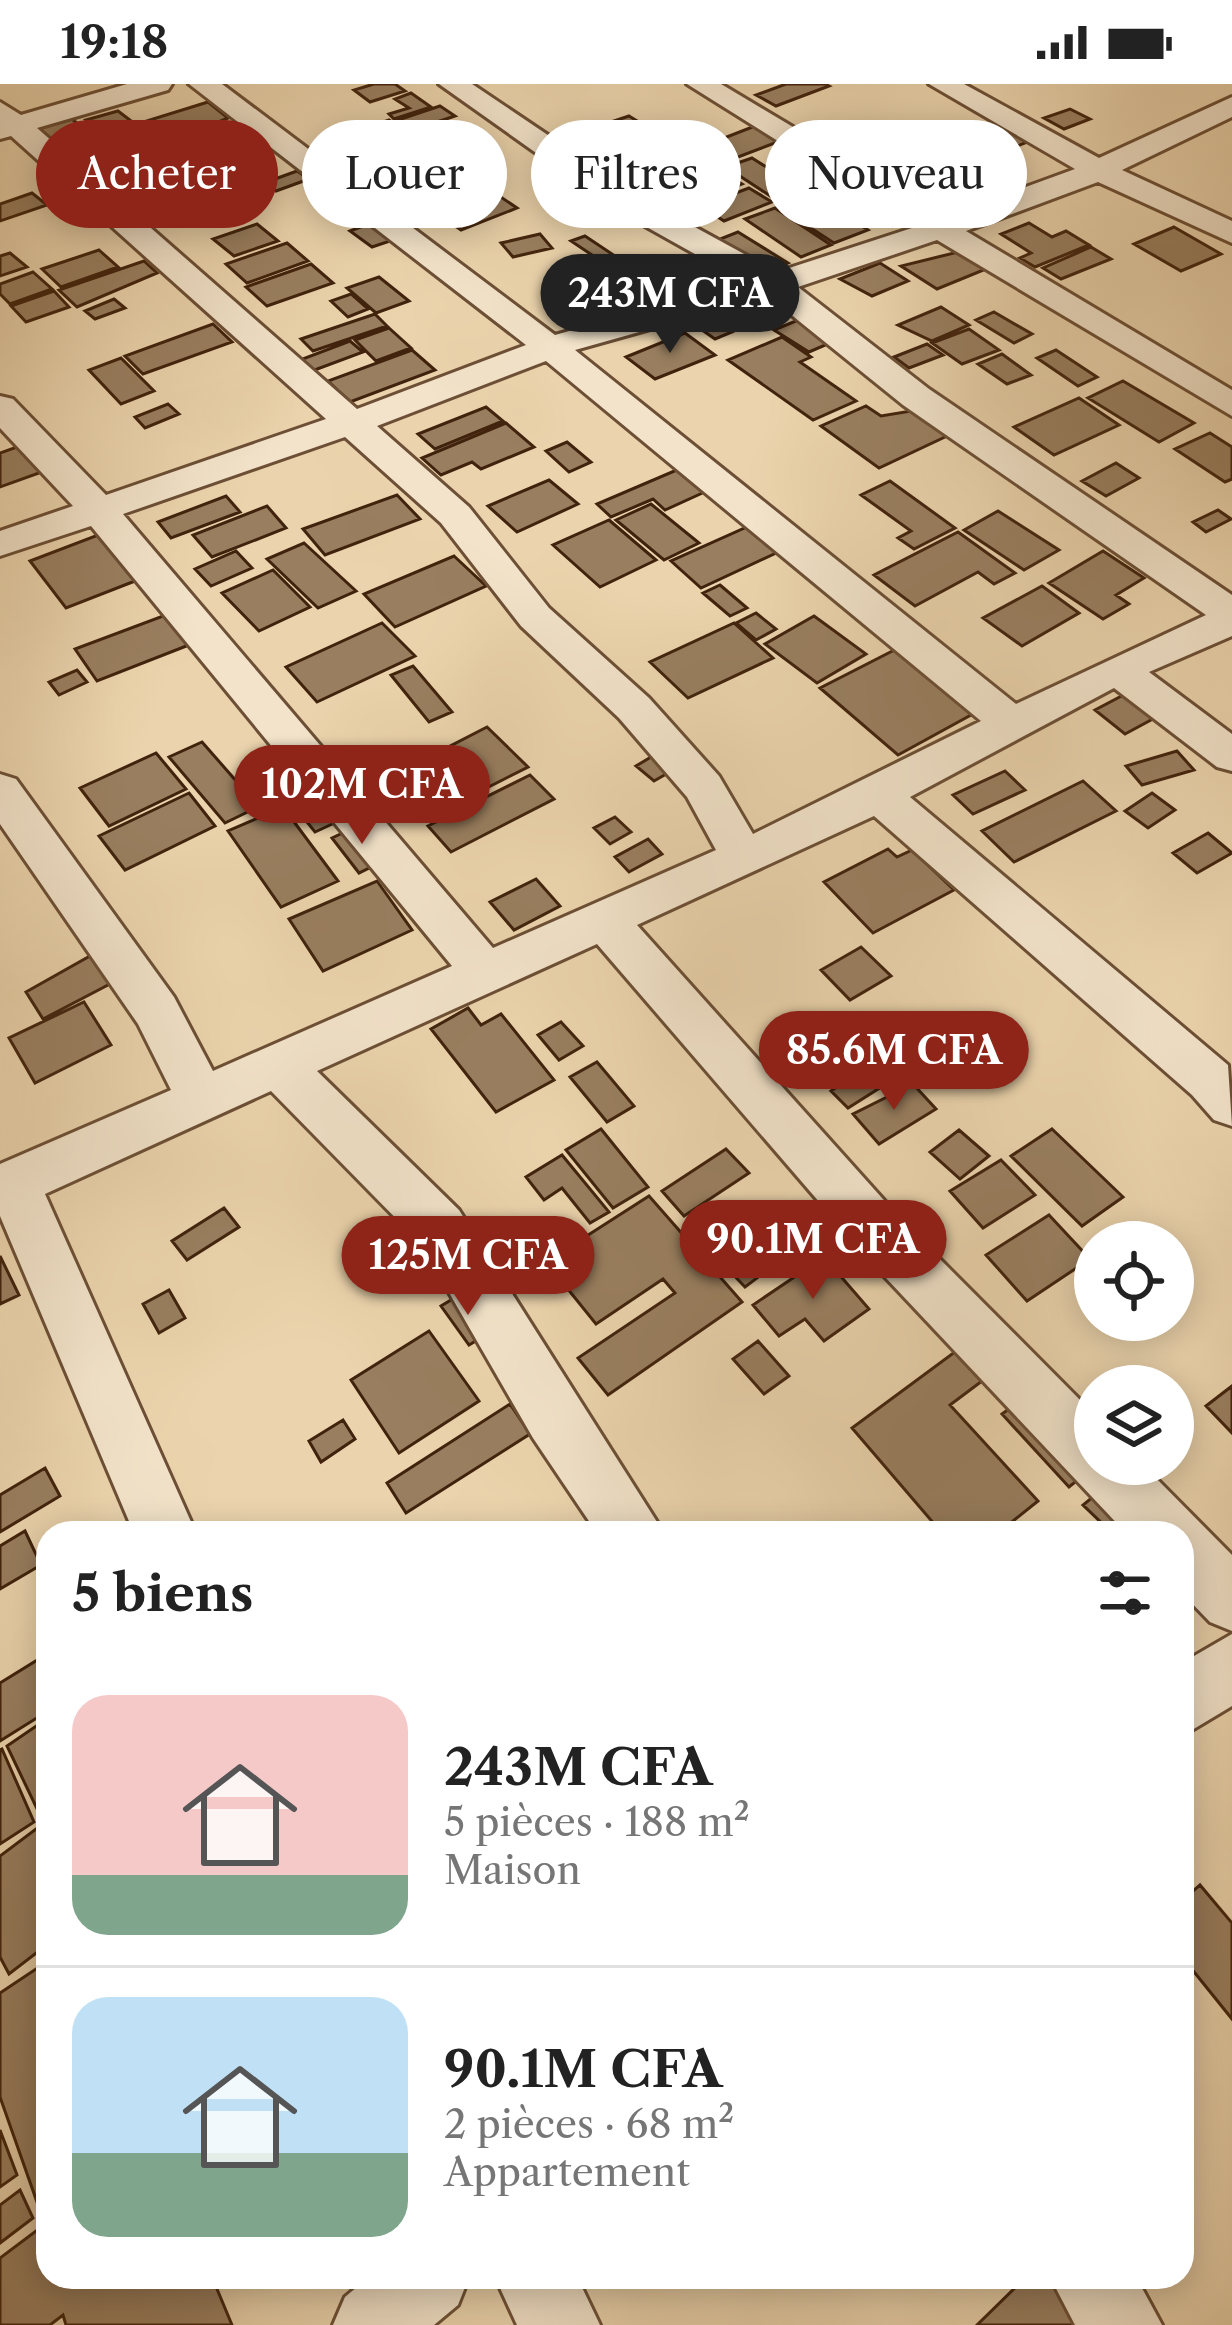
<!DOCTYPE html>
<html lang="fr">
<meta charset="utf-8">
<style>
:root{--surface:#fff;--page:#f2f2f2;--text:#222;--muted:#767676;--line:#e0e0e0;--accent:#8f2418}
body{margin:0;font-family:"Libre Caslon Text",serif;background:var(--page);color:var(--text);height:100vh;display:flex;flex-direction:column;font-size:45px;white-space:nowrap}
*{box-sizing:border-box;margin:0}
p{font-size:39px;color:var(--muted)}
.icon{flex:none;width:66px;height:66px;fill:none;stroke:currentColor;stroke-width:2;stroke-linecap:round;stroke-linejoin:round}
.map{position:relative;flex:1;overflow:hidden}
.side{position:absolute;left:36px;top:1437px;width:1158px;height:768px;display:flex;flex-direction:column;background:var(--surface);border-radius:36px;box-shadow:0 6px 30px #0003}
.side>*{flex:none}
.top-card{position:absolute;left:36px;top:36px;width:1161px;height:108px;display:flex;gap:24px}
.controls{position:absolute;left:1074px;top:1137px;display:grid;gap:24px}
.controls a{display:grid;place-items:center;width:120px;height:120px;border-radius:50%;background:var(--surface);box-shadow:0 6px 30px #0003;font-size:60px}
.price{position:absolute;translate:-50% -102px;padding:0 27px;border-radius:42px;background:var(--accent);color:#fff;font-size:39px;line-height:78px;filter:drop-shadow(0 3px 6px #0008)}
.price::after{content:'';position:absolute;left:50%;top:72px;width:36px;height:27px;margin-left:-18px;background:inherit;clip-path:polygon(0 0,100% 0,50% 100%)}
.price.on{background:#222;color:#fff}
ul{padding:0;list-style:none}
li{display:flex;align-items:center;gap:36px;height:300px;padding:0 36px}
li+li{border-top:3px solid var(--line)}
li span{display:grid;place-items:center;flex:none;width:336px;height:240px;border-radius:36px;color:#555}
li>.icon{margin-inline-start:auto}
span .icon{width:144px;height:144px;fill:#fffc;stroke-width:1}
li b{font-size:51px}
h2{display:flex;justify-content:space-between;align-items:center;height:144px;padding:0 36px;font-size:51px}
.chip{padding:0 42px;border-radius:54px;background:var(--surface);box-shadow:0 6px 30px #0003;font-size:42px;line-height:108px}
.chip.on{background:var(--accent);color:#fff}
.status{display:flex;justify-content:space-between;align-items:center;height:84px;padding:0 60px;background:var(--surface);direction:ltr}
.status svg{height:33px;fill:currentColor}
.map>svg:first-child{display:block}
.building{fill:#997f60;stroke:#41230d;stroke-width:3}
.lines{fill:none;stroke-linecap:round;stroke-linejoin:round}
.street-casing{stroke:#6c4f35;stroke-width:6}
.street{fill:#f2e3ca;fill-rule:evenodd}
</style>
<div class="status"><b>19:18</b><svg viewBox="0 0 49 12"><path d="M0 12V9h3v3zM5 12V6h3v6zM10 12V3h3v9zM15 12V0h3v12zM26 1h20v11H26zM47 4h2v5h-2z"/></svg></div>
<div class="map">
<svg width="1232" height="2241" viewBox="0 0 1232 2241">
<rect width="100%" height="100%" fill="#ebd4ad"/>
<filter id="stains"><feTurbulence type="fractalNoise" baseFrequency=".00167" numOctaves="4"/><feColorMatrix values="0 0 0 0 .2 0 0 0 0 .09 0 0 0 0 .02 0 0 0 .5 -.17"/></filter>
<radialGradient id="worn" r=".72"><stop offset=".6" stop-color="#630" stop-opacity="0"/><stop offset="1" stop-color="#630" stop-opacity=".3"/></radialGradient>
<path class="building" d="M374,0h21l10,7 -35,11 -16,-12z
M786,0h39l4,2 -53,20 -20,-11z
M411,9l20,14 -37,12 -5,-5 20,-6 -14,-9z
M208,18l20,16 -61,26 -27,-21z
M440,22l15,10 -45,15 -15,-10z
M1070,25l20,10 -26,10 -20,-11z
M118,27l17,13 -32,10 -17,-14z
M629,32l34,21 -28,10 -33,-22z
M72,35l27,23 -35,11 -27,-24z
M389,36l25,18 -28,10 -25,-18z
M755,42l25,15 -63,24 -24,-15z
M138,43l22,18 -31,10 -21,-18z
M1007,44l23,13 -61,24 -11,-6 -64,25 -14,-8z
M673,59l40,25 -51,19 -40,-25z
M212,66l15,12 -21,7 -15,-12z
M752,74l52,33 -26,10 -52,-34z
M421,76l42,28 -22,8 -42,-28z
M969,84l11,6 -31,12 21,13 -34,14 -32,-19z
M297,87l12,8 -33,12 -12,-8z
M720,87l22,13 -66,26 -21,-15z
M486,103l31,21 -56,22 -31,-22z
M749,104l23,14 -48,19 -23,-15z
M826,107l31,19 -12,5 23,15 -34,13 -54,-35z
M32,109l15,12 -47,16v-17z
M775,124l56,37 -30,12 -56,-38z
M371,139l22,17 -21,7 -22,-16z
M1029,139l23,14 14,-6 23,14 -54,22 -15,-9 11,-5 -30,-19z
M257,140l21,17 -44,15 -21,-17z
M1174,143l47,27 -40,17 -47,-27z
M738,148l50,31 -24,10 -49,-32z
M540,150l12,14 -39,9 -12,-14z
M585,152l27,18 -14,5 -27,-18z
M287,159l21,18 -61,22 -21,-19z
M1091,163l20,12 -50,20 -18,-11z
M99,166l19,17 -57,20 -19,-18z
M958,168l28,17 -49,20 -36,-23z
M10,169l17,14 -27,9v-20z
M144,177l13,12 -80,34 -18,-17z
M880,179l28,18 -36,15 -32,-17z
M311,180l22,19 -66,23 -21,-19z
M594,183l33,22 -36,15 -32,-23z
M33,188l19,17 -42,15 -10,-10v-10z
M379,193l30,24 -33,12 -29,-25z
M54,207l15,16 -43,15 -15,-16z
M351,210l17,15 -20,8 -17,-16z
M114,215l11,9 -30,11 -10,-8z
M941,223l28,18 -37,16 -34,-16z
M994,228l38,22 -18,9 -38,-23z
M375,230l12,12 -74,25 -12,-12z
M708,232l24,16 -17,7 -23,-16z
M803,234l34,22 -28,12 -35,-22z
M213,240l19,18 -89,32 -18,-18z
M389,244l22,20 -35,13 -21,-21z
M969,245l30,21 -37,14 -30,-21z
M685,249l30,22 -60,24 -29,-22z
M782,253l29,20 -11,5 56,39 -43,19 -85,-60z
M350,257l13,11 -51,19 -12,-11z
M927,260l16,11 -34,13 -15,-11z
M412,266l23,20 -85,32 -22,-21z
M1056,266l41,27 -19,9 -41,-28z
M1002,270l29,21 -24,9 -29,-20z
M121,274l33,33 -33,13 -32,-34z
M1123,297l71,42 -35,19 -71,-44z
M1079,314l40,27 -65,30 -40,-28z
M168,320l11,10 -34,14 -10,-11z
M866,322l15,10 30,-5 36,25 -68,32 -58,-42z
M486,323l17,14 -68,28 -17,-15z
M506,339l28,24 -53,22 -9,-7 -31,13 -19,-17z
M1210,349l22,14v32l-7,3 -50,-33z
M567,358l24,20 -22,10 -23,-21z
M28,359l22,26 -50,18v-34z
M693,379l27,22 -55,25 -12,-11 -42,18 -14,-13z
M1116,379l23,15 -33,18 -24,-15z
M549,396l29,24 -61,28 -29,-26z
M890,397l65,47 -41,21 -16,-11 13,-7 -50,-36z
M397,411l23,24 -95,36 -22,-26z
M226,412l14,16 -69,26 -13,-16z
M651,420l48,39 -35,17 -48,-40z
M267,422l19,22 -74,29 -19,-22z
M1218,426l13,9 -25,13 -13,-10z
M998,427l61,39 -35,20 -60,-40z
M609,436l47,40 -56,27 -47,-42z
M758,438l31,25 -88,41 -30,-27z
M958,448l57,41 -21,11 -16,-12 -63,34 -41,-31z
M98,451l37,46 -69,27 -36,-47z
M304,459l52,48 -38,17 -51,-49z
M236,467l16,17 -41,18 -16,-17z
M1103,467l41,27 -28,17 13,9 -26,15 -54,-36z
M454,472l32,30 -91,41 -31,-33z
M273,486l37,37 -51,24 -37,-38z
M720,501l27,23 -17,8 -27,-23z
M1042,502l37,27 -57,33 -39,-28z
M171,529l23,30 -97,38 -22,-32z
M756,529l20,16 -20,11 -20,-17z
M814,532l52,38 -49,29 -52,-39z
M382,539l33,33 -98,46 -31,-35z
M734,539l39,35 -85,40 -38,-36z
M912,557l79,63 -93,51 -78,-67z
M413,582l39,46 -23,10 -38,-47z
M77,586l10,12 -28,13 -10,-13z
M1131,607l31,23 -37,20 -30,-24z
M487,643l41,40 -59,30 -40,-40z
M202,658l43,49 11,-6 14,16 -45,22 -56,-66z
M671,661l18,16 -35,20 -18,-15z
M1177,667l17,19 -52,15 -16,-19z
M156,669l30,36 -77,37 -29,-38z
M1005,687l20,19 -52,24 -20,-19z
M530,691l24,24 -103,53 -23,-26z
M286,693l11,13 -22,11 -11,-14z
M1083,697l33,30 -102,51 -32,-31z
M331,699l25,30 -41,19 -24,-30z
M189,709l26,33 -90,44 -26,-34z
M1152,709l23,17 -27,18 -23,-17z
M283,723l55,74 -57,26 -53,-76z
M615,733l16,15 -21,12 -16,-16z
M366,738l27,34 -34,17 -27,-35z
M1208,749l24,20 -35,20 -24,-20z
M648,755l14,15 -33,18 -14,-15z
M888,765l9,8 15,-7 42,40 -81,43 -49,-51z
M536,795l24,27 -46,24 -24,-28z
M377,797l35,49 -89,41 -34,-52z
M106,863l21,28 -84,44 -17,-27z
M861,863l30,29 -41,24 -29,-30z
M84,918l27,43 -76,38 -26,-45z
M468,924l13,17 20,-11 53,66 -58,32 -65,-83z
M561,938l22,24 -24,14 -21,-25z
M941,953l25,25 -43,25 -24,-26z
M597,978l37,44 -27,16 -37,-45z
M868,982l18,18 -38,24 -17,-17z
M913,1000l23,25 -57,35 -26,-30z
M601,1045l47,58 -35,21 -47,-58z
M1052,1045l71,68 -41,29 -71,-70z
M959,1046l30,26 -29,23 -30,-27z
M726,1065l23,24 -65,43 -22,-25z
M562,1071l47,57 -19,11 -28,-35 -18,12 -18,-23z
M1001,1076l34,35 -52,33 -33,-37z
M649,1112l93,106 -134,93 -30,-37 97,-65 -12,-14 -67,45 -50,-62z
M224,1124l15,19 -52,33 -15,-19z
M1049,1131l41,44 -63,42 -41,-46z
M757,1159l20,20 -32,24 -20,-21z
M0,1172l19,39 -19,9z
M824,1173l45,52 -45,32 -19,-22 -26,17 -26,-31z
M169,1206l16,28 -26,15 -16,-29z
M466,1207l28,39 -25,15 -28,-39z
M429,1247l50,70 -80,52 -48,-73z
M758,1257l31,35 -25,18 -31,-35z
M967,1259l27,29 -44,33 88,96 -40,32h-56l-90,-105z
M1232,1302v47l-26,-27z
M1039,1303l56,60 3,17 -29,23 -67,-73z
M510,1320l20,30 -124,79 -19,-30z
M343,1336l12,19 -34,23 -12,-21z
M45,1384l15,28 -60,36v-37z
M1106,1402l27,29 -21,18 -29,-28z
M25,1447l16,34 -41,24v-43z
M39,1575l9,19v33l-48,30v-58z
M48,1634v88l-9,7 -32,-67z
M2,1665l32,73 -34,22v-94z
M48,1736v124l-39,30 -9,-17v-101z
M1200,1801l32,38v96l-50,-62v-56z
M48,1877v233l-11,8 -37,-105v-104z
M0,2046l17,45 -17,12z
M20,2106l13,28 -33,25v-38z
M48,2138v55h164l20,48h-166l-3,-10 -13,10h-50v-67z
M1026,2193h91l33,48h-173z"/>
<g class="lines">
<defs>
<path id="street" d="M127,0h45l-4,6 -131,38 320,281 169,-64 -337,-261h33l333,251 190,-53 -127,-71 -179,-127h33l168,113 137,75 138,-45 -228,-143h34l223,133 131,-48 -146,-85h35l135,74 133,-61v20l-110,53 110,51v22l-134,-61 -132,49 266,159v26l-295,-176 -139,47 131,102 303,206v41l-83,36 83,62v37l-15,-4 -103,-79 -204,109 318,268 4,61 -18,-6 -22,-25 -318,-279 -237,109 271,302 187,188v49h47l90,91v76l-22,-9 -28,-29v-60h-56l-256,-272 -273,-317 -280,127 142,139 205,323h-67l-64,-95 -112,-194 -150,-153 -226,103 151,339h-62l-134,-317v-52l171,-74 -33,-66 -138,-200v-50l16,5 158,218 39,74 239,-105 -361,-440 -91,30v-25l73,-25 -73,-78v-32l13,3 93,96 220,-76 -315,-283 -11,3v-37l21,13zM768,212l135,109 303,210 -190,89 -441,-354zM546,277l435,360 -228,113 -34,-58 -70,-78 -100,-90 -80,-101 -92,-81zM345,353l96,86 80,103 98,92 68,79 29,53 -223,98 -370,-434z
M1232,1550v72l-50,30v-73z
M369,2193h100l-11,28 -24,20h-101l12,-28z
M495,2193h82l23,48h-83z
M1050,2193h86l26,48h-87z"/>
</defs>
<use href="#street" class="street-casing"/>
<use href="#street" class="street"/>
</g>
<rect width="100%" height="100%" filter="url(#stains)"/>
<rect width="100%" height="100%" fill="url(#worn)"/>
</svg>
<div class="controls">
<a><svg class="icon" aria-label="locate" viewBox="0 0 24 24"><circle cx="12" cy="12" r="6"/><path d="M12 2v4M12 18v4M2 12h4M18 12h4"/></svg></a>
<a><svg class="icon" aria-label="layers" viewBox="0 0 24 24"><path d="M12 4l9 5-9 5-9-5zM3 14l9 5 9-5"/></svg></a>
</div>
<b class="price on" style="left:670px;top:272px">243M CFA</b>
<b class="price" style="left:362px;top:763px">102M CFA</b>
<b class="price" style="left:894px;top:1029px">85.6M CFA</b>
<b class="price" style="left:813px;top:1218px">90.1M CFA</b>
<b class="price" style="left:468px;top:1234px">125M CFA</b>
<div class="top-card">
<a class="chip on">Acheter</a>
<a class="chip">Louer</a>
<a class="chip">Filtres</a>
<a class="chip">Nouveau</a>
</div>
<section class="side">
<h2>5 biens<svg class="icon" aria-label="filters" viewBox="0 0 24 24"><path d="M4 7h16M4 17h16"/><circle cx="9" cy="7" r="2"/><circle cx="15" cy="17" r="2"/></svg></h2>
<ul>
<li><span style="background:linear-gradient(#f6c9c9 75%,#7fa58c 0)"><svg class="icon" aria-label="home" viewBox="0 0 24 24"><path d="M3 11l9-7 9 7M6 9v11h12V9"/></svg></span><div><b>243M CFA</b><p>5 pièces · 188 m²</p><p>Maison</p></div></li>
<li><span style="background:linear-gradient(#bfe0f5 65%,#7fa58c 0)"><svg class="icon" aria-label="home" viewBox="0 0 24 24"><path d="M3 11l9-7 9 7M6 9v11h12V9"/></svg></span><div><b>90.1M CFA</b><p>2 pièces · 68 m²</p><p>Appartement</p></div></li>
</ul>
</section>
</div>
